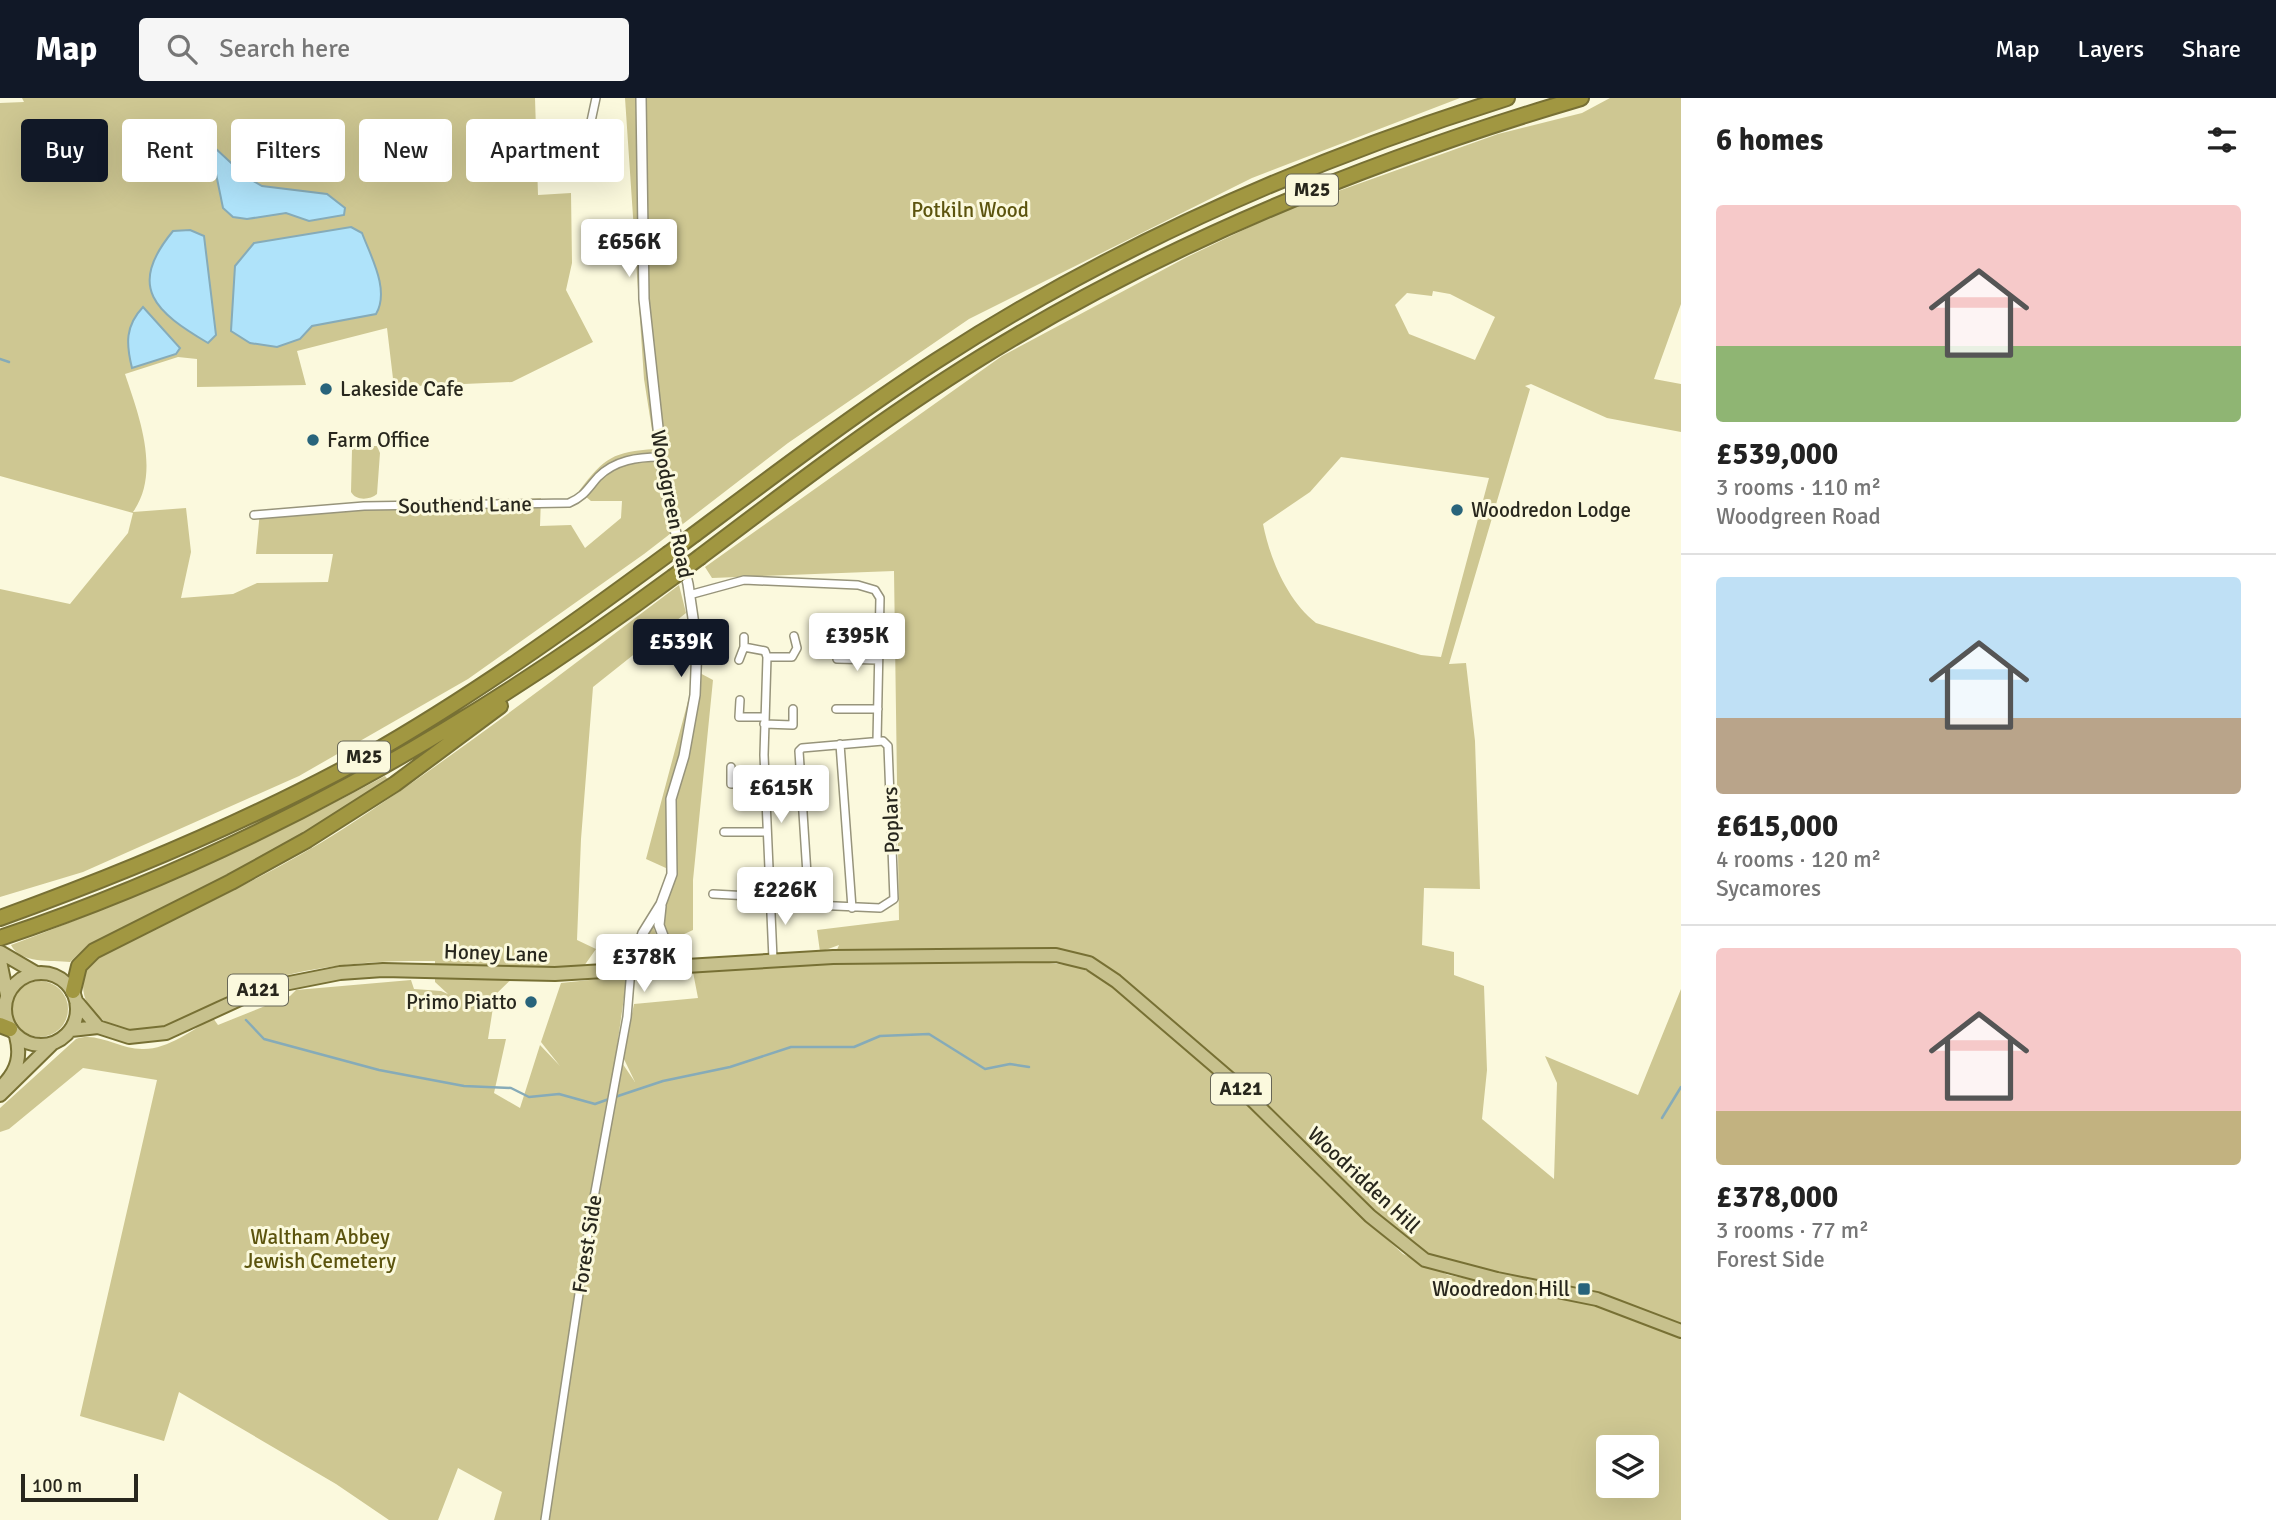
<!DOCTYPE html>
<meta charset="utf-8">
<style>
:root{--surface:#fff;--page:#f6f6f6;--text:#222;--muted:#767676;--line:#e0e0e0;--accent:#111827}
body{margin:0;font-family:Signika,sans-serif;background:var(--page);color:var(--text);height:100vh;display:flex;flex-direction:column;font-size:26px;white-space:nowrap}
*{box-sizing:border-box;margin:0}
p{font-size:23px;color:var(--muted)}
.icon{flex:none;width:38px;height:38px;fill:none;stroke:currentColor;stroke-width:2;stroke-linecap:round;stroke-linejoin:round}
.map{position:relative;flex:1;overflow:hidden}
.sheet{display:flex;flex-direction:column;background:var(--surface);width:595px}
.sheet>*{flex:none}
.banner{position:absolute;left:21px;top:21px;width:665px;height:63px;display:flex;gap:14px}
.controls{position:absolute;left:1596px;top:1337px;display:grid;gap:14px}
.controls a{display:grid;place-items:center;width:63px;height:63px;border-radius:7px;background:var(--surface);box-shadow:0 7px 28px #0002;font-size:35px}
.scale{position:absolute;left:21px;bottom:18px;width:117px;box-sizing:border-box;padding-left:7px;border:4px solid #28271d;border-top:0;font-size:19px;line-height:24px;white-space:nowrap;color:#28271d;-webkit-text-stroke:5px #fbf9dd;paint-order:stroke}
.price{position:absolute;translate:-50% -60px;padding:0 16px;border-radius:7px;background:#fff;color:#222;font-size:23px;line-height:46px;filter:drop-shadow(0 2px 4px #0008)}
.price::after{content:'';position:absolute;left:50%;top:42px;width:21px;height:16px;margin-left:-10px;background:inherit;clip-path:polygon(0 0,100% 0,50% 100%)}
.price.current{background:var(--accent);color:#fff}
ul{padding:0;list-style:none}
li{display:grid;align-content:center;gap:14px;height:371px;padding:0 35px}
li+li{border-top:2px solid var(--line)}
li span{display:grid;place-items:center;height:217px;border-radius:7px;color:#555}
li>.icon{margin-inline-start:auto}
span .icon{width:126px;height:126px;fill:#fffc;stroke-width:1}
li b{font-size:30px}
h2{display:flex;justify-content:space-between;align-items:center;height:84px;padding:0 35px;font-size:30px}
.chip{padding:0 24px;border-radius:7px;background:var(--surface);box-shadow:0 7px 28px #0002;font-size:24px;line-height:63px}
.chip.current{background:var(--accent);color:#fff}
header{display:flex;align-items:center;gap:42px;box-sizing:border-box;height:98px;padding:0 35px;background:var(--accent);color:#fff}
header strong{font-size:33px}
nav{display:flex;gap:38px;margin-inline-start:auto;font-size:24px}
.search{width:490px;height:63px;background:var(--page);display:flex;align-items:center;gap:18px;box-sizing:border-box;padding:0 24px;border-radius:7px;color:var(--muted);font-size:26px}
main{display:flex;flex:1;min-height:0}
.map>svg:first-child{display:block}
.green{fill:#cec792;fill-rule:evenodd}
.water{fill:#afe3fa;stroke:#86abb8;stroke-width:2}
.lines{fill:none;stroke-linecap:round;stroke-linejoin:round}
.stream{stroke:#86abb8;stroke-width:2.5}
.minor-casing{stroke:#97947b;stroke-width:10}
.tertiary-casing{stroke:#97947b;stroke-width:12}
.primary-casing{stroke:#777034;stroke-width:16}
.motorway-casing{stroke:#777034;stroke-width:18}
.minor{stroke:#fff;stroke-width:7}
.tertiary{stroke:#fff;stroke-width:9}
.primary{stroke:#c7c18d;stroke-width:12}
.motorway{stroke:#a19741;stroke-width:14}
.motorway-bridge-casing{stroke:#777034;stroke-width:18;stroke-linecap:butt}
.motorway-bridge{stroke:#a19741;stroke-width:14}
.poi-dot{fill:#28647b;stroke:#fbf9dd;stroke-width:2.5}
.labels{text-anchor:middle;dominant-baseline:central;stroke-width:6;stroke-linejoin:round;paint-order:stroke}
.shield{fill:#fbf9dd;stroke:#676657;stroke-width:2}
.shield-label{font-size:19px;font-weight:bold;fill:#28271d}
.park-label{font-size:21px;fill:#5c540e;stroke:#fbf9dd}
.poi-label{font-size:21px;fill:#28271d;stroke:#fbf9dd;text-anchor:start}
.street-label{font-size:21px;fill:#28271d;stroke:#fbf9dd}
</style>
<header>
<strong>Map</strong>
<div class="search"><svg class="icon" aria-label="search" viewBox="0 0 24 24"><circle cx="10" cy="10" r="6"/><path d="M15 15l6 6"/></svg>Search here</div>
<nav><a>Map</a><a>Layers</a><a>Share</a></nav>
</header>
<main>
<div class="map">
<svg width="1681" height="1422" viewBox="0 0 1681 1422">
<rect width="100%" height="100%" fill="#fbf9dd"/>
<path class="green" d="M22,0h513l3,97 33,-2 1,70 -6,27 27,52 -81,40 -118,5 -7,-59 -90,23 9,34 -109,2v-28l-19,-2 -53,17c14,42 36,99 8,138l53,-4 5,44 -10,46 52,-4 24,-11 71,-1 5,-28h-77l4,-43 281,-13 -1,28 31,-1 14,23 36,-30 1,-17h-31l-12,-10c26,-34 34,-39 76,-42l-11,-70 -19,-281h835l-208,80 -283,141 -181,124 -144,111 -176,125 -169,97 -216,96 -83,25v-308l70,15 58,-71 5,-20 -133,-37v-373l24,-1z
M1610,0h71v206l-27,75 27,5v48l-74,-14 -76,-34 -6,2 5,3 -81,275 17,-1 9,78 5,148 -56,-1 -2,57 32,7v23l30,11 3,84 -5,49 72,60 3,-96 -12,-27 93,39 43,-106v339l-81,-32 -164,-33 -51,-41 -273,-251 -73,-20 -203,1 3,-7 -19,7 -3,-22 82,-10 -5,-349 -182,7 -7,-11 297,-211 185,-99 98,-47 213,-76 84,-21zM1433,193l17,3 45,23 -20,43 -66,-26 -14,-29 12,-12 25,3zM1341,359l148,21 -48,179 -20,-2 -105,-32c-29,-23 -46,-64 -53,-99l47,-32z
M357,348h20l3,7 -3,41c-7,6 -21,7 -26,-2l1,-42z
M679,487l7,28 -93,74 -12,152 -4,101 19,9 -12,17 -62,3 -27,26 -7,44h18l-12,54 26,15 20,-63 20,21 -19,-24 20,-59 66,-7 -11,78 19,28 -12,-25 11,-53 64,-6 -6,-31 322,-8 62,7 28,13 149,128 67,71 83,76 45,21 141,27 92,36v182h-1187l8,-28 -44,-24 -20,52h-49l-53,-36 -157,-92 -15,49 -84,-25 77,-336 -74,-12 -74,61 -9,3v-24l76,-69c21,-8 43,10 66,10 25,1 50,-19 71,-31l5,7 72,-29 6,-6 115,-10 3,9 27,2 7,3 -13,-12v-21c-64,-1 -129,4 -190,27 -32,12 -63,38 -98,42 -43,4 -83,-30 -54,-71 83,-42 172,-80 250,-130 116,-75 225,-161 336,-244zM1608,1349h39v39h-39z
M696,573l17,9 -20,200v50l-26,12 -5,-35 15,-34 -31,-14z
M385,678l5,6c-96,64 -198,114 -302,163l-18,17c-18,-2 -50,2 -59,-17 129,-48 254,-104 374,-169z
M653,828l12,33 -26,4 4,-21z
M12 911a28 28 0 1 1 56 0a28 28 0 1 1-56 0Z"/>
<path class="water" d="M214,49l31,29 17,10 65,8 18,14 -1,7 -35,6 -23,-8 -39,6 -14,-2 -10,-9 -10,-49z
M351,129l11,6c9,24 28,57 14,81l-64,12 -12,13 -23,8 -27,-4 -19,-12 4,-65 19,-23z
M190,132l14,6 12,99 -8,8c-52,-31 -82,-55 -35,-112z
M143,209l37,41 -4,6 -44,14c-6,-24 -7,-42 11,-61z"/>
<g class="lines">
<path class="stream" d="M0,261l9,3
M246,922l18,19 115,31 85,16 47,2 18,9 30,-3 36,10 14,-5
M615,999l48,-16 67,-14 61,-20h63l26,-11 49,-2 56,35 25,-5 19,3
M1662,1020l19,-31"/>
<defs>
<path id="minor" d="M590,28l6,-28
M254,417l110,-9 205,-3c15,-6 19,-15 29,-26 17,-17 40,-20 62,-20
M689,497l55,-15 114,5 17,5 5,8 -3,143
M744,539v10l21,4 2,6
M767,559l-3,98 9,204
M767,559h25l5,-9 -3,-12
M837,561l41,1
M739,562l5,-13
M740,602l-1,17h26
M836,611h42
M764,626l29,1v-16
M840,646l12,164
M731,669v17l35,-1
M724,734h43
M713,796l56,3
M769,805l111,5 14,-9 -6,-153 -5,-5 -81,7 -3,3 10,154
M545,1422l46,-306 36,-197 4,-48"/>
<path id="tertiary" d="M661,808l-2,19 15,40
M631,871l12,-36 18,-29 11,-30 -1,-75 13,-43 11,-61 2,-50 -9,-61 -24,-101 -20,-184 -3,-201"/>
<path id="primary" d="M0,854l36,21
M0,863l7,34
M5 911a36 36 0 1 1 72 0a36 36 0 1 1-72 0Z
M76,903l22,26
M71,932l27,-3 31,10 37,-4 98,-45 76,-15 43,-3 172,4 278,-17 223,-2 33,8 27,18 120,103 134,132 55,44 72,19 100,20 84,32
M3,987c15,-15 18,-30 13,-49
M0,997l53,-52"/>
<path id="motorway" d="M695,436c79,-59 158,-119 241,-173 178,-115 370,-200 571,-263
M700,459c91,-69 183,-139 280,-199 187,-116 390,-198 601,-260
M0,820c125,-45 247,-96 364,-160 106,-60 205,-131 304,-204
M0,840c245,-82 466,-208 673,-361
M73,893l6,-25 15,-15 137,-69 76,-42 88,-56 105,-78
M0,927l10,4"/>
</defs>
<use href="#minor" class="minor-casing"/>
<use href="#tertiary" class="tertiary-casing"/>
<use href="#primary" class="primary-casing"/>
<use href="#motorway" class="motorway-casing"/>
<use href="#minor" class="minor"/>
<use href="#tertiary" class="tertiary"/>
<use href="#primary" class="primary"/>
<use href="#motorway" class="motorway"/>
<defs>
<path id="motorway-bridge" d="M668,456l27,-20
M673,479l27,-20"/>
</defs>
<use href="#motorway-bridge" class="motorway-bridge-casing"/>
<use href="#motorway-bridge" class="motorway-bridge"/>
</g>
<g class="poi-dot">
<circle cx="326" cy="291" r="7"/>
<circle cx="313" cy="342" r="7"/>
<circle cx="1457" cy="412" r="7"/>
<circle cx="531" cy="904" r="7"/>
<rect x="1577" y="1184" width="14" height="14" rx="3.5"/>
</g>
<g class="labels">
<g class="shield">
<rect x="1286" y="76.5" width="52" height="31" rx="5"/>
<rect x="338" y="643.5" width="52" height="31" rx="5"/>
<rect x="228" y="876.5" width="60" height="31" rx="5"/>
<rect x="1211" y="975.5" width="60" height="31" rx="5"/>
</g>
<g class="shield-label">
<text x="1312" y="92">M25</text>
<text x="364" y="659">M25</text>
<text x="258" y="892">A121</text>
<text x="1241" y="991">A121</text>
</g>
<g class="park-label">
<text x="970" y="112">Potkiln Wood</text>
<text x="320" y="1139">Waltham Abbey<tspan x="320" dy="24">Jewish Cemetery</tspan></text>
</g>
<g class="poi-label">
<text x="340" y="291">Lakeside Cafe</text>
<text x="327" y="342">Farm Office</text>
<text x="1471" y="412">Woodredon Lodge</text>
<text x="517" y="904" text-anchor="end">Primo Piatto</text>
<text x="1570" y="1191" text-anchor="end">Woodredon Hill</text>
</g>
<g class="street-label">
<text transform="translate(672 406) rotate(79)">Woodgreen Road</text>
<text transform="translate(465 407) rotate(-1)">Southend Lane</text>
<text transform="translate(891 722) rotate(-92)">Poplars</text>
<text transform="translate(496 855) rotate(2)">Honey Lane</text>
<text transform="translate(1364 1082) rotate(43)">Woodridden Hill</text>
<text transform="translate(587 1146) rotate(-81)">Forest Side</text>
</g>
</g>
</svg>
<div class="controls">
<a><svg class="icon" aria-label="layers" viewBox="0 0 24 24"><path d="M12 4l9 5-9 5-9-5zM3 14l9 5 9-5"/></svg></a>
</div>
<div class="scale">100 m</div>
<b class="price" style="left:629px;top:181px">£656K</b>
<b class="price" style="left:857px;top:575px">£395K</b>
<b class="price current" style="left:681px;top:581px">£539K</b>
<b class="price" style="left:781px;top:727px">£615K</b>
<b class="price" style="left:785px;top:829px">£226K</b>
<b class="price" style="left:644px;top:896px">£378K</b>
<div class="banner">
<a class="chip current">Buy</a>
<a class="chip">Rent</a>
<a class="chip">Filters</a>
<a class="chip">New</a>
<a class="chip">Apartment</a>
</div>
</div>
<section class="sheet">
<h2>6 homes<svg class="icon" aria-label="filters" viewBox="0 0 24 24"><path d="M4 7h16M4 17h16"/><circle cx="9" cy="7" r="2"/><circle cx="15" cy="17" r="2"/></svg></h2>
<ul>
<li><span style="background:linear-gradient(#f6c9c9 65%,#8fb573 0)"><svg class="icon" aria-label="home" viewBox="0 0 24 24"><path d="M3 11l9-7 9 7M6 9v11h12V9"/></svg></span><div><b>£539,000</b><p>3 rooms · 110 m²</p><p>Woodgreen Road</p></div></li>
<li><span style="background:linear-gradient(#bfe0f5 65%,#b9a48a 0)"><svg class="icon" aria-label="home" viewBox="0 0 24 24"><path d="M3 11l9-7 9 7M6 9v11h12V9"/></svg></span><div><b>£615,000</b><p>4 rooms · 120 m²</p><p>Sycamores</p></div></li>
<li><span style="background:linear-gradient(#f6c9c9 75%,#c2b280 0)"><svg class="icon" aria-label="home" viewBox="0 0 24 24"><path d="M3 11l9-7 9 7M6 9v11h12V9"/></svg></span><div><b>£378,000</b><p>3 rooms · 77 m²</p><p>Forest Side</p></div></li>
</ul>
</section>
</main>
